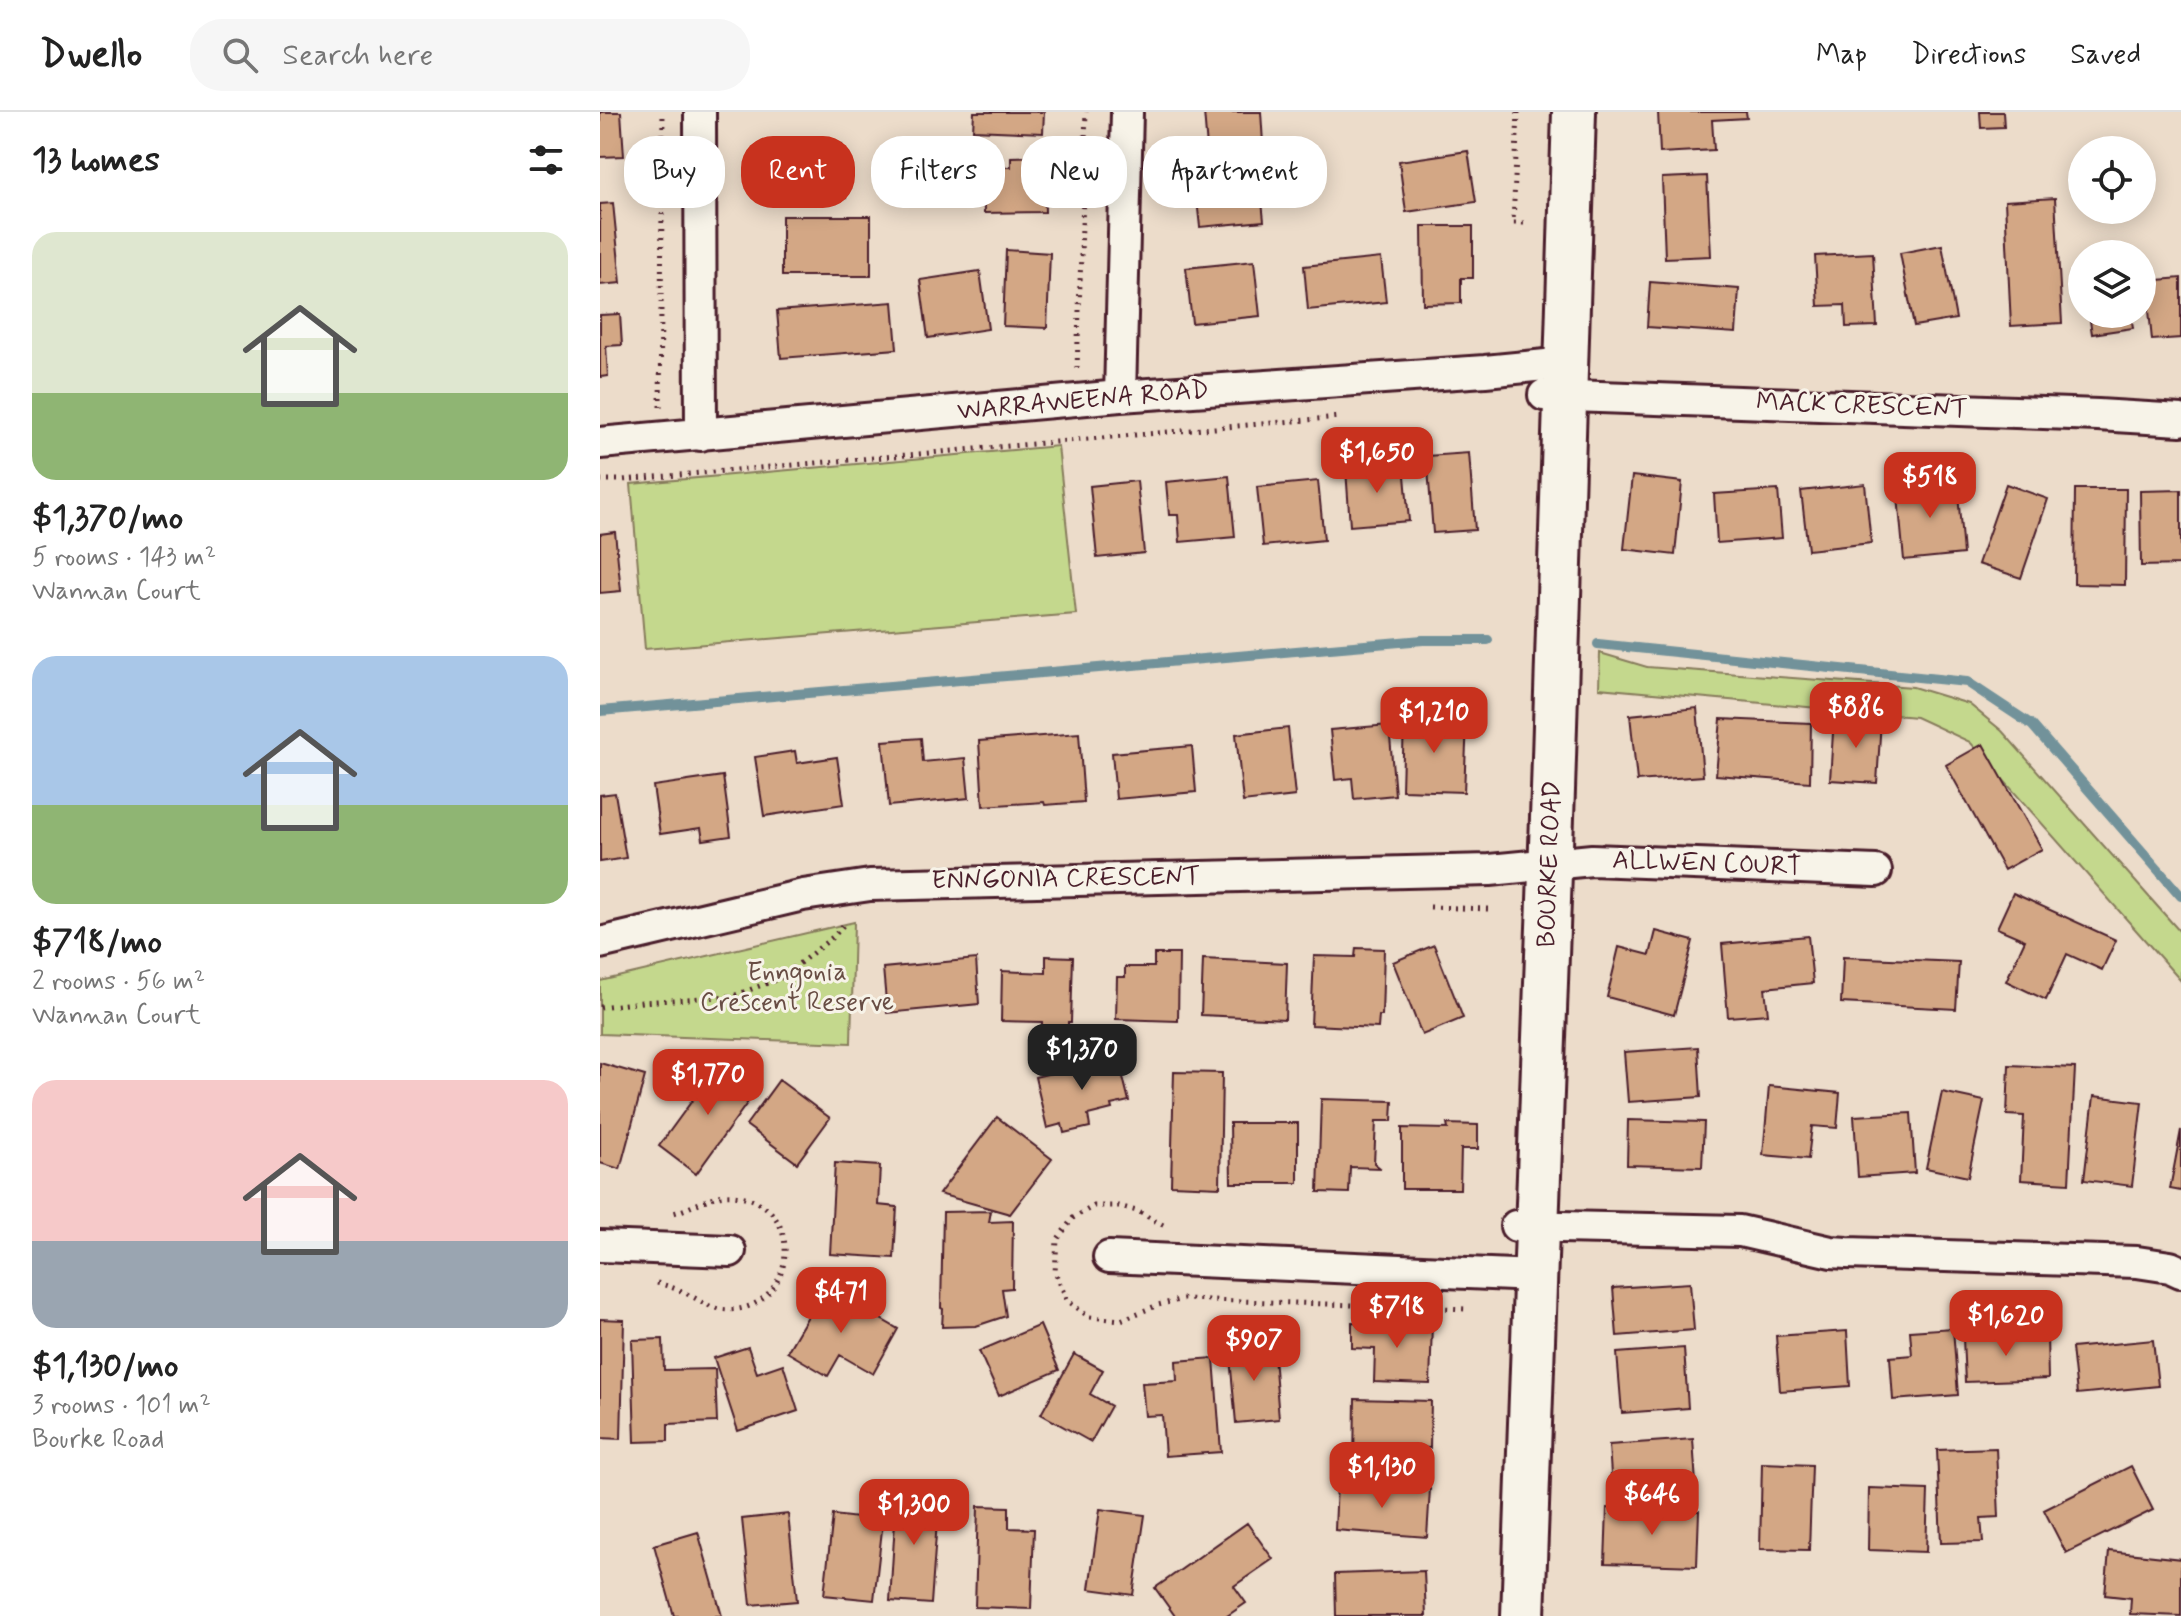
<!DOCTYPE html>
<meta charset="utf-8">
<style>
:root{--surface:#fff;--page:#f6f6f6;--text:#222;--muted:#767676;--line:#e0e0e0;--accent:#c8321e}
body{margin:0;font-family:Mynerve,sans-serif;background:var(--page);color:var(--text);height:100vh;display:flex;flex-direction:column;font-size:30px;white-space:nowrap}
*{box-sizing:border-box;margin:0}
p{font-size:26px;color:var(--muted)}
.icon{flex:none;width:44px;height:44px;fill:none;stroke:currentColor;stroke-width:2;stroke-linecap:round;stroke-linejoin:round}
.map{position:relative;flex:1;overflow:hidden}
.panel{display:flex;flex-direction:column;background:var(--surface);width:600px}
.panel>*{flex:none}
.top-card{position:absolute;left:24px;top:24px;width:760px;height:72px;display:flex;gap:16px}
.fabs{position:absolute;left:1468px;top:24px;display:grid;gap:16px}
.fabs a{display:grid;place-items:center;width:88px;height:88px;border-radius:50%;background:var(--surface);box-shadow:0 4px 20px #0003;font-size:40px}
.price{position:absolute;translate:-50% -68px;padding:0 18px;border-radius:16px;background:var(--accent);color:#fff;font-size:26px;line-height:52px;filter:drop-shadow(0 2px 4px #0008)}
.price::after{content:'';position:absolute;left:50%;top:48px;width:24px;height:18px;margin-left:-12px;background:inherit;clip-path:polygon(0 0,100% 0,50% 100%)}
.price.current{background:#222;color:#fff}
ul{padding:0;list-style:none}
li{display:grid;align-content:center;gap:16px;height:424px;padding:0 32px}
li span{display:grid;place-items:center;height:248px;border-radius:24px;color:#555}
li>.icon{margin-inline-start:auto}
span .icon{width:144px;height:144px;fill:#fffc;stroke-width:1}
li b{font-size:34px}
h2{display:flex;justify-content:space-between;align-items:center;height:96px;padding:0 32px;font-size:34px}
.pill{padding:0 28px;border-radius:32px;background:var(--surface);box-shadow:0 4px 20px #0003;font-size:28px;line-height:72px}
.pill.current{background:var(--accent);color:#fff}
header{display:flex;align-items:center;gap:48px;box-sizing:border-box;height:112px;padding:0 40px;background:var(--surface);border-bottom:2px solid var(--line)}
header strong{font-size:38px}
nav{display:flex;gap:44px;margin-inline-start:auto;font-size:28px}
.search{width:560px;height:72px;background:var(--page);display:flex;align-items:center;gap:20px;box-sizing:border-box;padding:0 28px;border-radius:32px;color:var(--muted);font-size:30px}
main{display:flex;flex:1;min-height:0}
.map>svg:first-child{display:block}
.green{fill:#c4d88d;stroke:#877c5c;stroke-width:2}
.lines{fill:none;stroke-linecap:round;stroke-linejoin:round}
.stream{stroke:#72929a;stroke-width:10}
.building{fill:#d3a785;stroke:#4a1f2b;stroke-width:2}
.minor-casing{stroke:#4a1f2b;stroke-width:36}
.secondary-casing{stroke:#4a1f2b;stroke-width:48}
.path{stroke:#4a1f2b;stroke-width:5;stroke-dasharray:2 6;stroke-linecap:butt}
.minor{stroke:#f7f3e8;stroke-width:30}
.secondary{stroke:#f7f3e8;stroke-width:42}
.labels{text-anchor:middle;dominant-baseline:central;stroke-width:6;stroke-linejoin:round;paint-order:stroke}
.street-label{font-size:26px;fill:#4a1f2b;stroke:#f7f3e8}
.park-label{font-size:26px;fill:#684d44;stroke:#f7f3e8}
</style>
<header>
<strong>Dwello</strong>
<div class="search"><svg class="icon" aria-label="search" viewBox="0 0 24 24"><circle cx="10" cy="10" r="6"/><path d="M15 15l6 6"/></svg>Search here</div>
<nav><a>Map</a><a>Directions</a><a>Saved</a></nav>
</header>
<main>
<section class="panel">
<h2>13 homes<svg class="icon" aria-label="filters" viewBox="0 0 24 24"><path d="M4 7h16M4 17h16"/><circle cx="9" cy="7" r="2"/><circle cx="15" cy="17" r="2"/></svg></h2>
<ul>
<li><span style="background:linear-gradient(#dfe7d0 65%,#8fb573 0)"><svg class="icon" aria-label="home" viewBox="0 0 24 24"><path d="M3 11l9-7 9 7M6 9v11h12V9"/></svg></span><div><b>$1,370/mo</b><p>5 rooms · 143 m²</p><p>Wannan Court</p></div></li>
<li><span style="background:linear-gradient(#a9c7e8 60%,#8fb573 0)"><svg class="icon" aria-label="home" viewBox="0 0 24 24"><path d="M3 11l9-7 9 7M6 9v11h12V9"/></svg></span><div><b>$718/mo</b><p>2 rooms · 56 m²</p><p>Wannan Court</p></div></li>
<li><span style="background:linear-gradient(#f6c9c9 65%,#9aa5b1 0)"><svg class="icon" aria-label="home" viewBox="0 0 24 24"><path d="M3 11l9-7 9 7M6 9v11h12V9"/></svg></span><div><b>$1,130/mo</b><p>3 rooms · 101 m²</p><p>Bourke Road</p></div></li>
</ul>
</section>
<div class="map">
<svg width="1581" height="1504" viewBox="0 0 1581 1504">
<rect width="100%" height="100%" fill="#ecdcca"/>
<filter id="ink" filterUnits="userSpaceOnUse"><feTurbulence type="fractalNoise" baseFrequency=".0125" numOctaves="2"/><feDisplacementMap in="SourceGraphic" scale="16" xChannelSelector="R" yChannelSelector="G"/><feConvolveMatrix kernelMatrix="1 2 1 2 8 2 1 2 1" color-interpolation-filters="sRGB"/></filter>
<g filter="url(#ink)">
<path class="green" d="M458,334l18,168 -431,35 -14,-165z
M1000,541l47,14 266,20 56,17 33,27 179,202v48l-211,-239 -54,-25 -317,-29z
M254,810l-3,121 -251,-9v-53z"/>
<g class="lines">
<path class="stream" d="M998,532l369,38 65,43 149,171
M0,599l823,-71h65"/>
</g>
<path class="building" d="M0,0h21l3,44 -24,1z
M374,0h70l-1,21 -70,-3z
M604,0h57l2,31 -56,5z
M1058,0h88l1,6 -35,2 2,30 -54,3z
M1380,0h23l1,15 -23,1z
M242,32l4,54 -71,6 -5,-53z
M868,39l8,51 -70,10 -7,-51z
M444,44l1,56 -61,1 -1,-46h28v-10z
M658,50l6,59 -64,6 -3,-27 15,-1 -3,-33z
M1107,64l4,80 -46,2 -3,-80z
M1455,86l7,125 -51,3 -6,-125z
M13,91l8,80 -21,2v-81z
M182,104h89v60h-89z
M822,114h51v52h-12v25l-38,1z
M1342,133l14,74 -42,7 -14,-73z
M406,138l44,3 -3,75 -44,-2z
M1273,141l4,73 -31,1 -1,-22 -27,1 -3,-50z
M781,146l5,44 -78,8 -4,-44z
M654,149l6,55 -68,7 -6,-55z
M380,159l8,58 -60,9 -8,-58z
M1581,166v60l-29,2 -6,-59z
M1050,170l89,7 -3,44 -89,-6z
M293,190l4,47 -116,9 -4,-47z
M20,202l2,31 -16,1 2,30 -8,1v-62z
M1489,202h42l2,14 -41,6z
M869,341l6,77 -42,3 -6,-77z
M804,352l5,57 -59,5 -4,-57z
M629,364l6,61 -55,5 -2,-27h-9l-3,-33z
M1032,364l50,6 -7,73 -51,-6z
M537,369l7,72 -47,5 -7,-72z
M718,369l6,59 -61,6 -6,-59z
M1357,369l6,73 -59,6 -7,-74z
M1265,372l6,59 -63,7 -7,-59z
M1406,372l42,15 -27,79 -43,-14z
M1475,377h51l-1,96 -51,-1z
M1178,378l4,48 -65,5 -3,-49z
M1581,378v75l-40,1 -1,-75z
M15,420l6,59 -21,2v-59z
M1097,596l6,68 -66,5 -7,-66z
M1234,605l47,3 -4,63 -47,-3z
M804,607l63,2 -3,71 -62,-2z
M1121,607l90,4 -1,59 -94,-7z
M789,613l6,70 -41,4 -2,-21 -17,2 -5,-50z
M688,616l7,68 -52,6 -7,-68z
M479,621l5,69 -39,3 -1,-3 -61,4 -4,-65z
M321,626l2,24 42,-4 4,40 -80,8 -6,-65z
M1383,632l59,105 -38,21 -58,-105z
M592,634l4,46 -80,7 -4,-46z
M195,639l2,12 40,-6 7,47 -80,12 -9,-59z
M123,664l8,60 -28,4 -2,-12 -41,6 -7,-48z
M15,681l11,65 -26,4v-67z
M1413,781l103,47 -14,30 -35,-16 -21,46 -40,-19 19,-41 -28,-12z
M1056,819l37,10 -19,74 -67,-18 12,-50 31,8z
M1208,824l5,47 -48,5 3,26 -40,3 -6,-73z
M834,833l29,73 -41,17 -29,-73z
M756,836l28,1 -2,67h-3l-1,12 -67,-3 3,-69 41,1z
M554,842h25l-1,67 -62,-2 1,-42h8v-10h29z
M446,844l27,1 -2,65h-3v12l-26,-1v-11l-41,-1 1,-50 44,2z
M1243,845l116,5 -3,47 -115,-6z
M376,847l3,45 -92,9 -4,-45z
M603,847l84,4 -2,56 -84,-4z
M1098,935l3,50 -73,5 -4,-50z
M516,937l13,52 -18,4 1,4 -24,6 2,12 -26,6 -2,-9 -15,4 -12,-51 58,-14 -2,-8z
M121,949l37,27 -62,86 -37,-28z
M0,951l45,13 -25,93 -20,-6z
M1409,953l66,3 -6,115 -48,-3 3,-64 -17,-1z
M574,960l48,1 -2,114 -49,-2z
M179,968l51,38 -33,45 -51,-38z
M1169,974l71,7 -3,35 -25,-2 -4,33 -45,-4z
M1342,980l42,9 -16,76 -42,-9z
M1494,984l48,6 -10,84 -48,-6z
M721,987l72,2 -1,20h-16l-2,42 6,5 -30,-1 -1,26 -31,-1z
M1311,1001l4,60 -57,4 -4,-61z
M397,1005l55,42 -42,55 -71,-20z
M1028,1008l76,2 -2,45 -75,-2z
M630,1011h68v60h-67z
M847,1012l31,1v24h-17l-1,40h-58v-61l46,1z
M1581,1018v61l-11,-2z
M235,1051l45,3 -2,39 19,2 -3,51 -64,-4z
M391,1099l-2,11 24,-1 -1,67 -10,1 4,27 -30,10 -34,1 1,-18 -2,-1 2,-96z
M1090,1171l4,47 -77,6 -4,-48z
M225,1175l73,42 -25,45 -33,-19 -12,21 -41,-24z
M0,1207l24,1 -3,119 -21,-1z
M752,1210l80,2 -2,60 -56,-2 1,-33 -23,-1z
M440,1213l19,45 -60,26 -20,-45z
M1353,1216l5,67 -65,5 -3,-43 22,-2 -2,-24z
M1247,1219l3,55 -70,5 -4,-55z
M1447,1223l1,44 -83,3 -2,-44z
M63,1227l1,31 51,-1 2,53 -49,2v17l-33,1 -3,-102z
M1553,1228l5,46 -81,8 -5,-46z
M673,1231l6,76 -43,4 -7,-76z
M148,1235l9,26 26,-9 15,47 -60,20 -24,-73z
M1084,1236l4,60 -66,5 -5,-60z
M474,1242l29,16 -13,24 21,12 -20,36 -50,-28z
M614,1246l7,94 -56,4 -3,-41 -17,1 -3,-33 35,-2 -1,-20z
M755,1287l76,2 -1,47 -27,-1v18l-49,-1z
M1093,1327l3,45 -84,6 -3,-45z
M1396,1336l3,69 -18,1 2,24 -42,1 -4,-93z
M1162,1351l50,2 -3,85 -49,-1z
M1531,1354l22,44 -87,43 -22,-43z
M737,1371l93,6 -3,48 -92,-7z
M1269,1376l59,2 -2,62 -58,-2z
M297,1378l42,3 -8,111 -41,-3z
M378,1394l31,1v21l25,1 -3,80 -56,-2z
M1007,1396l92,3 -2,55 -92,-3z
M500,1397l45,6 -12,80 -44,-6z
M188,1402l9,87 -46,4 -9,-86z
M233,1403l50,6 -9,79 -50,-5z
M647,1411l26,36 -39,27 12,17 -19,13h-52l-20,-28z
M98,1420l24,84h-48l-20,-71z
M1509,1439l72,8v57l-51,-2 1,-16 -26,-3z
M824,1459l2,45h-90l-1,-42z"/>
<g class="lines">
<defs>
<path id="minor" d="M100,0l1,323
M944,283l554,20 83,5
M520,284l7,-284
M0,331l520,-47 365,-25 81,-8
M0,831l203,-48 67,-10 620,-15 102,-10 284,11
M916,1114l224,5 91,21 16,1 290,9 33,5 11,5
M0,1134l130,5
M509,1145l426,19"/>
<path id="secondary" d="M923,1504l30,-826 21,-678"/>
</defs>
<use href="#minor" class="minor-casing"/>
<use href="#secondary" class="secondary-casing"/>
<path class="path" d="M918,0l-5,111h15
M477,256l9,-256
M60,295l3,-295
M0,368h22l718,-63
M830,795l59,2
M0,895l42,-5 91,-6 48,-18 53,-42 12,-14
M563,1113l-26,-14 -18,-5h-25l-21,12 -16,22 -2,32 12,28 22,17 32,3 37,-15 25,-6 284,10
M57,1171c12,3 23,7 34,13 10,5 18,11 28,13 76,11 94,-106 14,-114 -23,-2 -41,15 -64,19"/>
<use href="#minor" class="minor"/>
<use href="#secondary" class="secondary"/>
</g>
</g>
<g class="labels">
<g class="street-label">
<text transform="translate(483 289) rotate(-5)">WARRAWEENA ROAD</text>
<text transform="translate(1262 294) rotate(2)">MACK CRESCENT</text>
<text transform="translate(950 752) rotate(-88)">BOURKE ROAD</text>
<text transform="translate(1107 752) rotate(2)">ALLWEN COURT</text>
<text transform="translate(466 767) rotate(-1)">ENNGONIA CRESCENT</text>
</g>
<g class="park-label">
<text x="197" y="861">Enngonia<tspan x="197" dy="30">Crescent Reserve</tspan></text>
</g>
</g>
</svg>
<div class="fabs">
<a><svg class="icon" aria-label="locate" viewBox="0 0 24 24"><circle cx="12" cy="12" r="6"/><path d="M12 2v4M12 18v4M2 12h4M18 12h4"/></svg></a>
<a><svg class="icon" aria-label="layers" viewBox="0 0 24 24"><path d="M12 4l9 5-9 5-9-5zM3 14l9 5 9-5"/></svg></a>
</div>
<b class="price" style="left:777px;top:383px">$1,650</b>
<b class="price" style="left:1330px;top:408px">$518</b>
<b class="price" style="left:1256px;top:638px">$886</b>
<b class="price" style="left:834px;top:643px">$1,210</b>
<b class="price current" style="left:482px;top:980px">$1,370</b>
<b class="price" style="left:108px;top:1005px">$1,770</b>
<b class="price" style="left:241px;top:1223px">$471</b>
<b class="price" style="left:797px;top:1238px">$718</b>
<b class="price" style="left:1406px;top:1246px">$1,620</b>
<b class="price" style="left:654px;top:1271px">$907</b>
<b class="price" style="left:782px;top:1398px">$1,130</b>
<b class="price" style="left:1052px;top:1425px">$646</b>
<b class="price" style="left:314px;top:1435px">$1,300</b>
<div class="top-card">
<a class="pill">Buy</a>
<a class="pill current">Rent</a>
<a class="pill">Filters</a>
<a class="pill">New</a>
<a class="pill">Apartment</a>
</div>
</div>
</main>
